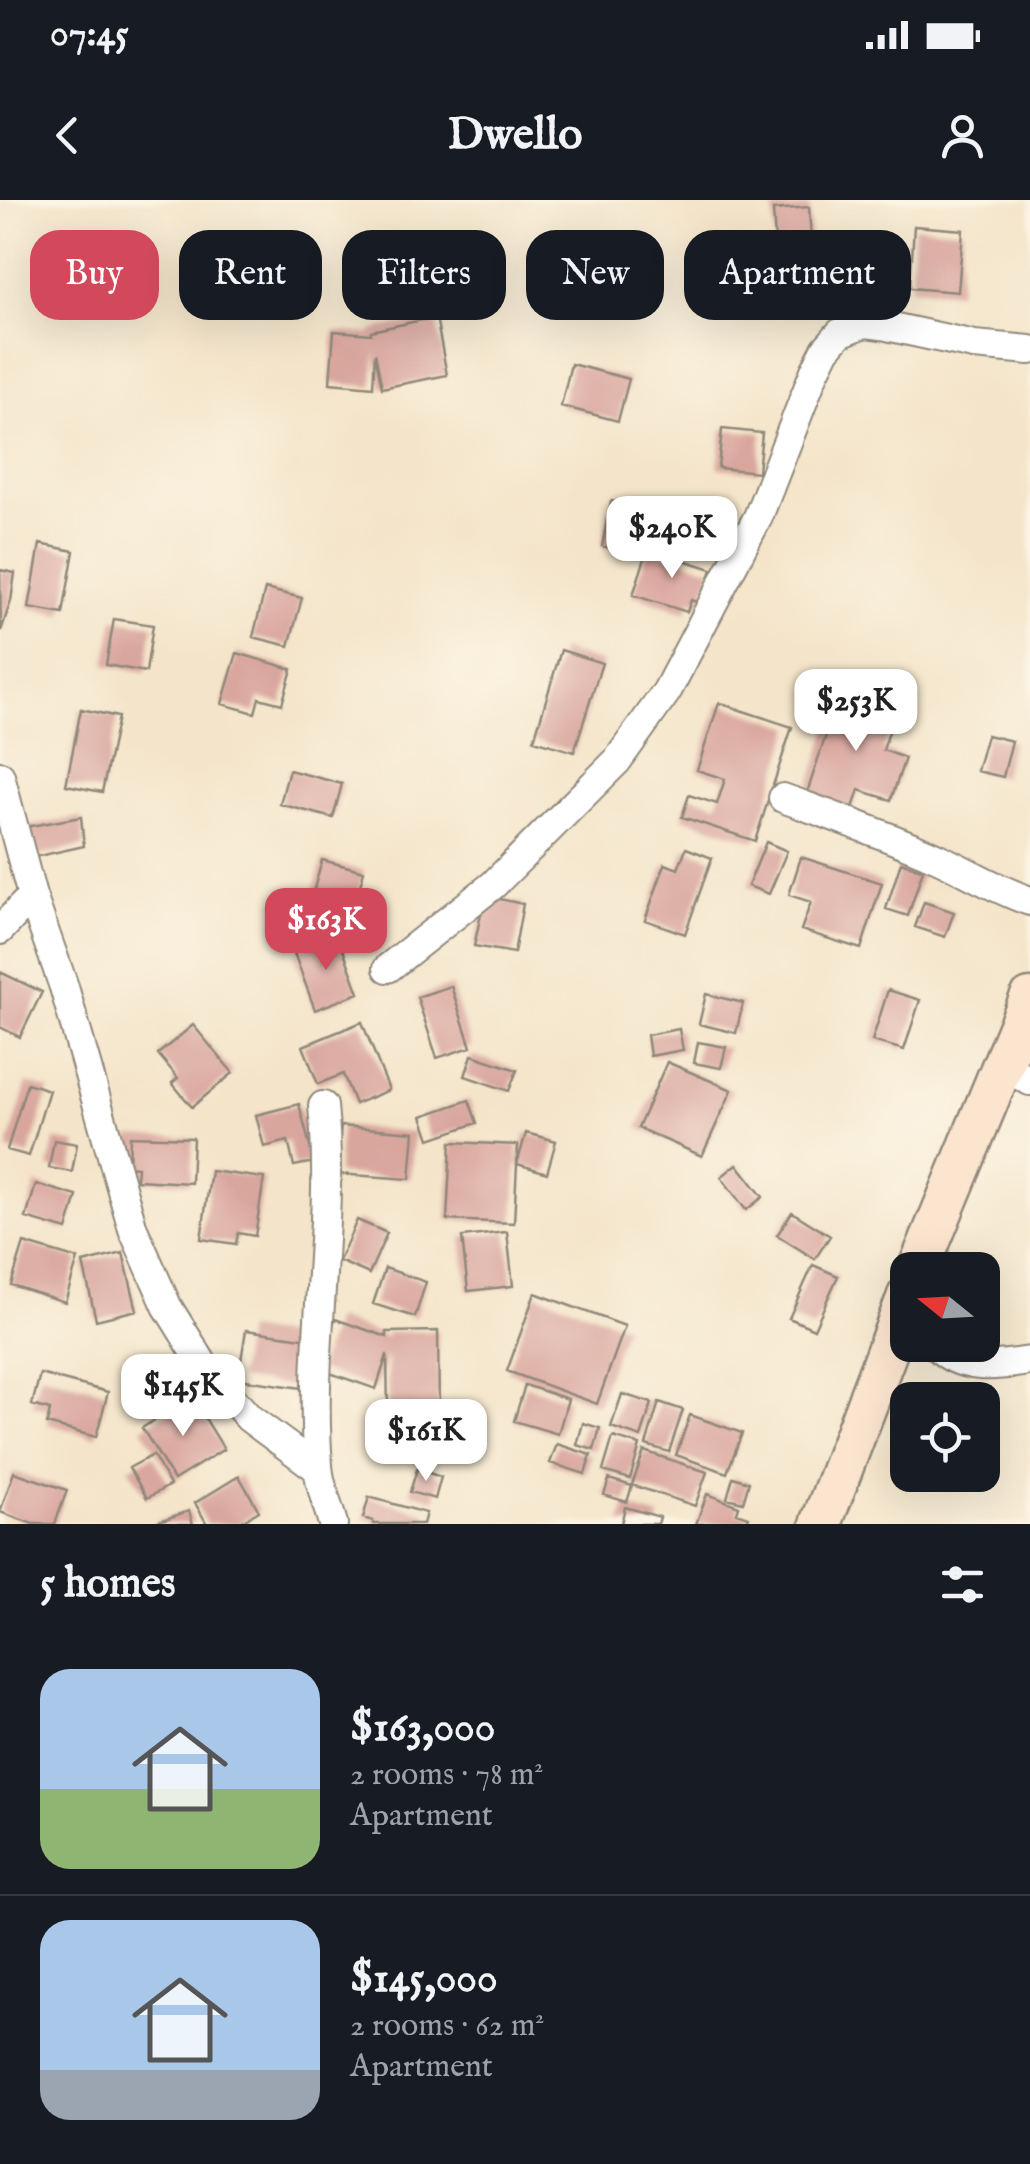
<!DOCTYPE html>
<meta charset="utf-8">
<style>
:root{--surface:#171b24;--page:#20242c;--text:#f1f3f6;--muted:#9ea1a6;--line:#363941;--accent:#d1495b}
body{margin:0;font-family:"IM FELL English",serif;background:var(--page);color:var(--text);height:100vh;display:flex;flex-direction:column;font-size:38px;white-space:nowrap}
*{box-sizing:border-box;margin:0}
p{font-size:32px;color:var(--muted)}
.icon{flex:none;width:55px;height:55px;fill:none;stroke:currentColor;stroke-width:2;stroke-linecap:round;stroke-linejoin:round}
.map{position:relative;height:1324px;overflow:hidden}
.sheet{display:flex;flex-direction:column;background:var(--surface);flex:1}
.sheet>*{flex:none}
.hud{position:absolute;left:30px;top:30px;width:970px;height:90px;display:flex;gap:20px}
.needle{width:65px;rotate:288deg}
.fabs{position:absolute;left:890px;top:1052px;display:grid;gap:20px}
.fabs a{display:grid;place-items:center;width:110px;height:110px;border-radius:20px;background:var(--surface);box-shadow:0 10px 40px #0002;font-size:50px}
.price{position:absolute;translate:-50% -85px;padding:0 22px;border-radius:20px;background:#fff;color:#222;font-size:32px;line-height:65px;filter:drop-shadow(0 2px 5px #0008)}
.price::after{content:'';position:absolute;left:50%;top:60px;width:30px;height:22px;margin-left:-15px;background:inherit;clip-path:polygon(0 0,100% 0,50% 100%)}
.price.selected{background:var(--accent);color:#fff}
ul{padding:0;list-style:none}
li{display:flex;align-items:center;gap:30px;height:250px;padding:0 40px}
li+li{border-top:2px solid var(--line)}
li span{display:grid;place-items:center;flex:none;width:280px;height:200px;border-radius:30px;color:#555}
li>.icon{margin-inline-start:auto}
span .icon{width:120px;height:120px;fill:#fffc;stroke-width:1}
li b{font-size:42px}
h2{display:flex;justify-content:space-between;align-items:center;height:120px;padding:0 40px;font-size:42px}
.chip{padding:0 35px;border-radius:30px;background:var(--surface);box-shadow:0 10px 40px #0002;font-size:35px;line-height:90px}
.chip.selected{background:var(--accent);color:#fff}
.status{display:flex;justify-content:space-between;align-items:center;height:70px;padding:0 50px;background:var(--surface);direction:ltr}
.status svg{height:28px;fill:currentColor}
header{display:flex;justify-content:space-between;align-items:center;height:130px;padding:0 40px;background:var(--surface);font-size:45px;font-weight:700}
.map>svg:first-child{display:block}
.building{fill:#d9a69e}
.lines{fill:none;stroke-linecap:round;stroke-linejoin:round}
.street-casing{stroke:#90887a;stroke-width:32}
.secondary-casing{stroke:#90887a;stroke-width:45}
.street{stroke:#fff;stroke-width:28}
.secondary{stroke:#fce5cf;stroke-width:40}
</style>
<div class="status"><b>07:45</b><svg viewBox="0 0 49 12"><path d="M0 12V9h3v3zM5 12V6h3v6zM10 12V3h3v9zM15 12V0h3v12zM26 1h20v11H26zM47 4h2v5h-2z"/></svg></div>
<header><svg class="icon" aria-label="back" viewBox="0 0 24 24"><path d="M15 5l-7 7 7 7"/></svg>Dwello<svg class="icon" aria-label="person" viewBox="0 0 24 24"><circle cx="12" cy="8" r="4"/><path d="M4 21q1-7 8-7t8 7"/></svg></header>
<div class="map">
<svg width="1030" height="1324" viewBox="0 0 1030 1324">
<rect width="100%" height="100%" fill="#fcf5e5"/>
<filter id="ink" filterUnits="userSpaceOnUse"><feTurbulence type="fractalNoise" baseFrequency=".01" numOctaves="2"/><feDisplacementMap in="SourceGraphic" scale="20" xChannelSelector="R" yChannelSelector="G"/><feConvolveMatrix kernelMatrix="1 2 1 2 8 2 1 2 1" color-interpolation-filters="sRGB"/></filter>
<filter id="wash" filterUnits="userSpaceOnUse"><feTurbulence type="fractalNoise" baseFrequency=".0048" numOctaves="4" result="noise"/><feDisplacementMap in="SourceGraphic" scale="40" xChannelSelector="R" yChannelSelector="G"/><feGaussianBlur stdDeviation="2.25" result="paint"/><feColorMatrix in="noise" values="0 0 0 0 0 0 0 0 0 0 0 0 0 0 0 0 0 1.4 0 .05"/><feComposite in="paint" operator="in"/></filter>
<g filter="url(#wash)">
<rect width="100%" height="100%" fill="#f4e5ca"/>
<g id="blocks">
<path class="building" d="M809,7l4,64 -36,2 -4,-63z
M914,26l49,4 -5,62 -48,-4z
M436,117l11,58 -65,13 -7,-35 -2,34 -43,-4 4,-52 37,3v-3z
M571,164l58,15 -11,42 -57,-15z
M722,229l40,4 -4,39 -40,-4z
M611,301l19,3 -10,46 -18,-4z
M40,344l34,7 -11,63 -34,-6z
M648,349l64,20 -11,35 -10,-4 -4,12 -54,-17z
M0,370l15,3 -4,28 -10,30z
M265,389l37,9 -13,48 -36,-9z
M114,419l39,6 -7,47 -40,-7z
M561,450l41,13 -28,89 -40,-12z
M237,453l55,16 -10,35 -23,-6 -4,15 -33,-9z
M840,492l56,19 -13,39 22,8 -14,42 -32,-10 -6,18 -46,-15z
M719,503l73,24 -37,114 -73,-24 7,-22 28,9 8,-25 -28,-9z
M81,509l37,8 -16,75 -36,-7z
M987,535l25,6 -9,36 -26,-6z
M289,570l53,14 -9,34 -53,-14z
M81,617l3,29 -54,12 -5,-31z
M766,642l21,9 -18,43 -21,-8z
M686,648l26,10 -27,76 -40,-14 20,-56 13,5z
M801,657l81,26 -21,66 -60,-19 10,-28 -22,-7z
M322,660l42,11 -17,63 -42,-12z
M901,662l22,8 -15,46 -22,-7z
M485,696l38,8 -9,49 -40,-7z
M924,702l30,10 -9,25 -30,-10z
M338,736l21,57 -44,17 -21,-57z
M0,772l42,20 -22,45 -20,-10z
M451,786l20,61 -34,11 -20,-61z
M888,790l32,10 -16,50 -32,-9z
M706,794l37,9 -7,30 -37,-9z
M362,822l27,68 -34,14 -12,-30 -25,10 -15,-38z
M193,825l40,48 -41,34 -20,-24 6,-5 -20,-24z
M679,829l4,21 -33,6 -3,-21z
M698,842l28,5 -5,21 -27,-5z
M472,855l45,15 -8,21 -44,-15z
M667,862l65,28 -30,66 -64,-28z
M27,883l22,7 -20,66 -22,-6z
M469,900l8,23 -47,16 -8,-23z
M299,904l15,58 -20,4 -6,-25 -24,6 -8,-32z
M341,926l73,6 -4,47 -73,-5z
M526,933l30,8 -9,32 -30,-9z
M130,936l63,2 -2,45 -55,-3 1,-13 -8,-1z
M54,940l23,4 -5,28 -23,-4z
M451,942l67,3 -4,78 -67,-3z
M737,964l26,33 -17,13 -25,-33z
M211,971l53,7 -9,58 -17,-3 -2,11 -35,-5z
M36,984l41,12 -10,34 -41,-12z
M792,1012l38,24 -15,23 -38,-24z
M357,1020l30,13 -18,41 -30,-13z
M507,1032l6,54 -45,5 -6,-54z
M24,1043l54,16 -13,43 -54,-17z
M123,1053l14,57 -41,10 -13,-57z
M813,1065l25,11 -24,53 -25,-11z
M385,1068l41,14 -11,35 -42,-13z
M535,1093l90,33 -28,78 -90,-33z
M335,1119l52,18v-5l51,-1 1,83 -51,1 -1,-60 -11,34 -58,-20z
M246,1130l64,9 -8,49 -64,-9z
M40,1174l68,18 -12,45 -49,-13 3,-14 -18,-5z
M525,1185l43,14 -10,35 -44,-13z
M622,1194l30,9 -11,34 -30,-10z
M192,1197l32,52 -50,31 -32,-52z
M659,1202l24,8 -14,42 -23,-7z
M690,1215l52,18 -15,40 -51,-18z
M583,1223l17,5 -6,22 -17,-5z
M613,1237l27,8 -10,34 -27,-8z
M557,1244l34,11 -6,19 -35,-11z
M644,1251l63,21 -12,34 -63,-21z
M153,1255l17,30 -23,13 -18,-30z
M417,1269l24,8 -6,22 -25,-7z
M14,1272l53,18 -12,34h-22l-33,-12z
M239,1276l20,35 -22,13h-30l-12,-21z
M733,1277l16,5 -6,20 -16,-4z
M609,1279l23,7 -5,16 -23,-7z
M707,1294l32,12 -2,7 12,4 -3,7h-50z
M369,1297l57,16 -3,11h-50v-3l-10,-3z
M625,1307l35,10 -2,7h-37z
M189,1311l4,13h-40v-1z"/>
</g>
</g>
<g filter="url(#ink)">
<use href="#blocks" fill-opacity="0" stroke="#90887a" stroke-width="2.5"/>
<g class="lines">
<defs>
<path id="street" d="M0,576l32,120 32,91 69,242 34,77 39,63 43,49 69,51
M783,598c52,19 104,37 155,60 31,14 59,32 92,43
M0,730l32,-34
M388,768l105,-83 124,-124 50,-70 35,-67 56,-107 56,-144 12,-24 14,-16 25,-10 22,3 87,19 56,5
M1002,865l28,16
M323,906c12,119 -15,239 -5,359 1,20 10,40 15,59
M936,1145c24,27 62,21 94,16"/>
<path id="secondary" d="M918,1070l112,-271
M821,1324l87,-228"/>
</defs>
<use href="#street" class="street-casing"/>
<use href="#secondary" class="secondary-casing"/>
<use href="#street" class="street"/>
<use href="#secondary" class="secondary"/>
</g>
</g>
</svg>
<div class="fabs">
<a><svg class="needle" viewBox="-14 -14 28 28"><path d="M0-13l5 13h-10z" fill="#e53935"/><path d="M0 13l5-13h-10z" fill="#9ea1a6"/></svg></a>
<a><svg class="icon" aria-label="locate" viewBox="0 0 24 24"><circle cx="12" cy="12" r="6"/><path d="M12 2v4M12 18v4M2 12h4M18 12h4"/></svg></a>
</div>
<b class="price" style="left:672px;top:381px">$240K</b>
<b class="price" style="left:856px;top:554px">$253K</b>
<b class="price selected" style="left:326px;top:773px">$163K</b>
<b class="price" style="left:183px;top:1239px">$145K</b>
<b class="price" style="left:426px;top:1284px">$161K</b>
<div class="hud">
<a class="chip selected">Buy</a>
<a class="chip">Rent</a>
<a class="chip">Filters</a>
<a class="chip">New</a>
<a class="chip">Apartment</a>
</div>
</div>
<section class="sheet">
<h2>5 homes<svg class="icon" aria-label="filters" viewBox="0 0 24 24"><path d="M4 7h16M4 17h16"/><circle cx="9" cy="7" r="2"/><circle cx="15" cy="17" r="2"/></svg></h2>
<ul>
<li><span style="background:linear-gradient(#a9c7e8 60%,#8fb573 0)"><svg class="icon" aria-label="home" viewBox="0 0 24 24"><path d="M3 11l9-7 9 7M6 9v11h12V9"/></svg></span><div><b>$163,000</b><p>2 rooms · 78 m²</p><p>Apartment</p></div></li>
<li><span style="background:linear-gradient(#a9c7e8 75%,#9aa5b1 0)"><svg class="icon" aria-label="home" viewBox="0 0 24 24"><path d="M3 11l9-7 9 7M6 9v11h12V9"/></svg></span><div><b>$145,000</b><p>2 rooms · 62 m²</p><p>Apartment</p></div></li>
</ul>
</section>
